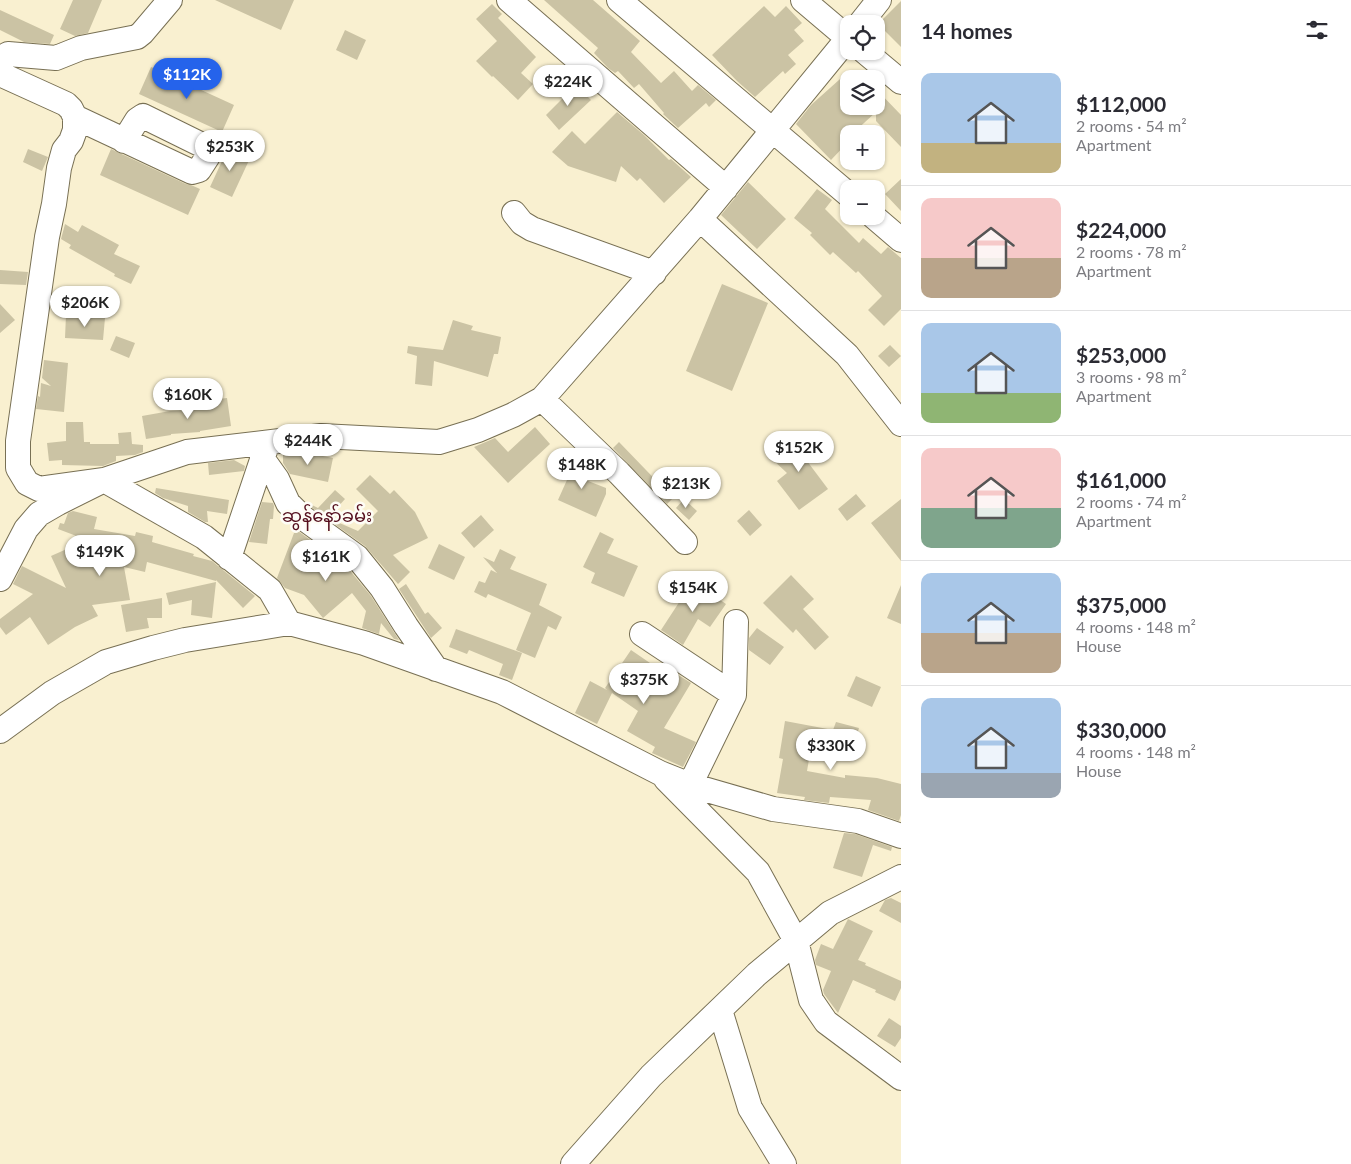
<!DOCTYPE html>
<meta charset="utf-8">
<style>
:root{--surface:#fff;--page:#f7f7f7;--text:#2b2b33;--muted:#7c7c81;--line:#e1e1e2;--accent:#2563eb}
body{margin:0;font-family:Lato,"Noto Sans Myanmar",sans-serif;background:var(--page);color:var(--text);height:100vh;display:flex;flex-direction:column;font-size:19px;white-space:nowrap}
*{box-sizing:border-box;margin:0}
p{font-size:16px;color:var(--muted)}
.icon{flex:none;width:28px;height:28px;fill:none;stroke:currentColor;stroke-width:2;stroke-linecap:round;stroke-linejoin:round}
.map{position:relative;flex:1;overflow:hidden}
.sheet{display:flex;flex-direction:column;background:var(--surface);width:450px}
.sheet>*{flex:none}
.buttons{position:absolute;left:840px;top:15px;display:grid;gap:10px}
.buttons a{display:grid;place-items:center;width:45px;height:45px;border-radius:10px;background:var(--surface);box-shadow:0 1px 4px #0004;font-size:25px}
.price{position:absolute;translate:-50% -42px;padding:0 11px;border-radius:18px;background:#fff;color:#222;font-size:16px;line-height:32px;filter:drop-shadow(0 1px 2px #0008)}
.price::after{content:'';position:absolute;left:50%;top:30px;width:15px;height:11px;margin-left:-8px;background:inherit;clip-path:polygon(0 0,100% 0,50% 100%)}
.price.on{background:var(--accent);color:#fff}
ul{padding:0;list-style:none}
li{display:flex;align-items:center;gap:15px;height:125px;padding:0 20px}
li+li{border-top:1px solid var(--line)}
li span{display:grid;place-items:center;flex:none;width:140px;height:100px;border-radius:10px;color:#555}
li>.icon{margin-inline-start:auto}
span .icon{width:60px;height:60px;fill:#fffc;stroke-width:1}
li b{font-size:21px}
h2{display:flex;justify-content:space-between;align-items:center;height:60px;padding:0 20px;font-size:21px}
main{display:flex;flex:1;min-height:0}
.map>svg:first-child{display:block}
.building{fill:#cbc3a4}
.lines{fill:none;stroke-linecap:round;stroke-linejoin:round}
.minor-casing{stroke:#787054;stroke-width:26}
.minor{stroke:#fff;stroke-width:24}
.labels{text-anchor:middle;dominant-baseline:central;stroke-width:5;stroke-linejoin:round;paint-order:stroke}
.quarter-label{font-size:18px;fill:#550f1e;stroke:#fefdf6}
</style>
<main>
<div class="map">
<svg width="901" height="1164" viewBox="0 0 901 1164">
<rect width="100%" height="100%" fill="#f9f0d0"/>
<path class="building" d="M73,0h29l-14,33 -13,3 -15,-7z
M215,0h79l-13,30z
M544,0h49l47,41 -9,11 30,31 13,-12 18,20 6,-6 18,15 -7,7 -3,-4 -28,25 -15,-14 1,-1 -25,-29 -5,4 -16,-17 -3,2 -7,-5 -14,-15 4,-5z
M901,1v46l-23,-23z
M492,4l10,10 -4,4 38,39 -15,16 12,11 -15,16 -25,-24 -1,1 -16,-16 21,-20 -21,-22z
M764,6l11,11 11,-11 16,17 -8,7 10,11 -16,14 8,9 -11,10 -2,-3 -28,26 -18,-16 -25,-26z
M0,10l54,25 -4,9 -26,-2 -24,-12z
M345,30l21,10 -9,20 -21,-10z
M151,67l83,38 -12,27 -83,-38z
M849,71v35h27v-17l25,26v32l-25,-26v-9l-24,22h-3v7l-18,19 -35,-36 15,-19z
M576,85l15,15 -32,30 -13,-15z
M617,112l27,23 25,25 2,-1 20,18 -27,26 -24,-25 -3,3 -16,-15 -5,16 -48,-16 -16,-14 20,-21 13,13z
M229,146l22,10 -19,41 -22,-10z
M28,149l20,8 -6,14 -19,-9z
M111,149l75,35 5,1 9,4 -12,26 -88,-40z
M901,179v32l-16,-17z
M748,182l38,37 -29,30 -36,-34z
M817,189l15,11 -7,9 34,34 4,-5 18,16 7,-7 13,11v51l-17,17 -16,-16 14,-14 -24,-25 -2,2 -23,-21 -3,3 -20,-20 2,-2 -18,-15z
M65,224l13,8 4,-7 37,20 -5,9 26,12 -9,18 -17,-8 1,-2 -46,-26 2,-3 -10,-6z
M0,270l28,2 -2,13 -26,-1z
M722,284l46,19 -36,88 -46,-20z
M0,304l15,16 -15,13z
M66,315l39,3 -2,22 -38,-2z
M453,320l20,6 -2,4 30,7 -3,17h-4l-6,23 -54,-16 -2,25 -17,-2 2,-28 -10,-3 1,-7 35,4z
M116,336l19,7 -6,15 -19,-8z
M890,345l11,11 -12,11 -11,-11z
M44,360l24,3 -4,49 -28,-3 2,-13 2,1 1,-14 10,3 -9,-8z
M227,398l4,28 -31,5v1l-29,2v1l-25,4 -4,-23 28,-5 33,-2 -2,-8z
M66,422h17l1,20h6v2h29l-1,-11 13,-1 1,12 11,1v7l-8,3 -19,1v5l-13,5 -41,-1v-5l-13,1 -2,-18 19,-2z
M535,427l15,17 -42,39 -34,-36 21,-9 13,14z
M798,431l12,12 -9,10 27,36 -29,21 -22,-29 10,-8 -15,-14z
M619,442l54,56 -6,6 -54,-56z
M302,452l31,6 -5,24 -38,-8 -7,-11v-9z
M579,453l10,11 -6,15 23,9v6l-10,23 -38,-17z
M234,460l11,6 -1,5 -35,4 -1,-12z
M370,475l20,19 4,-4 21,22 13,26 -35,17 17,17 -12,12 -33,-38 -54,-39 1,-2 6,3 17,-18 10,9 -17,19 30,13 20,-20 -22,-22z
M156,488l73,12 -2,14 -20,-3 1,11h-3l-17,-10v-6l-25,-8 -8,-5z
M856,494l10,12 -19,15 -9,-12z
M684,499l13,12 -8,9 -13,-12z
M901,499v62l-30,-38z
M262,502l11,1 1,3 -1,13h-3l-3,25 -18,-2z
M749,510l13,15 -12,11 -13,-15z
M73,511l24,6 -3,12 41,7 1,-4 17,4 -1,6 42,12 -1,2 19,5 43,35 -12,12 -27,-28v1l-69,-19 -2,10 -21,-5 6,33 -38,5 6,11 -23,11 -27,18 -18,-28 -24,18 -6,-8v-8l33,-25 -20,-10 9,-18 44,22 -15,-32 36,-16 -29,-11 2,-6 4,1 4,-11z
M481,515l13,15 -20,18 -13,-15z
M298,531l49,36 24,29 28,44 -5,-1 -13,-16 -2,11 -17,-6 4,-17 -14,-18 -29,25 -19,-23 -19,-7 -8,-10 17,-45h3z
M600,532l14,7 -7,14 31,13 -14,31 -33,-14 4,-10 -12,-6z
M439,544l26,13 -11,23 -26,-12z
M500,549l16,8 -6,12 37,15 -8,21 23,12 -6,13 -8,-4 -13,32 -19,-8 15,-37 -43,-19 -2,4 -12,-6 5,-11 6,2 6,-13 6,3 -14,-16 11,5z
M791,575l23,24 -11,10 26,28 -14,13 -19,-21 -3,4 -30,-30z
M693,581l33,23 -16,23 -12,-8 -15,26 -22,-15z
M216,582l-4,36 -21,-3 1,-15 -23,5 -3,-12z
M406,584l19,30 3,-2 14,16 -11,10 -32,-49z
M901,585v39l-14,-6z
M162,598v20h-15l2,10 -23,4 -5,-27z
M757,628l27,19 -14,18 -21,-15v-12z
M456,629l66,24 -10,27 -13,-5 4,-11 -34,-14 -2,4 -18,-7z
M631,650l38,26 3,-5 19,12 -27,45 32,14 -13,25 -31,-14 3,-6 -28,-16 11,-20 -26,-18 -15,31 -22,-11 15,-32 17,9 -2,-2z
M856,676l25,11 -9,20 -25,-11z
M785,721l48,9 3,-8 23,6 -7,25 -40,-11 -5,29 38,7v-3l32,3 24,6v31l-2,6 -31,-11 3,-10 -41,-3 -1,6 -25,-3 1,-3 -28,-4 6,-34 -4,-1z
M844,833l11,1 37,13 -1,4 -18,-6 -11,32 -29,-9z
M891,898l10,5v20l-22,-12 6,-11z
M848,919l25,12 -15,29 8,3 -1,2 36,16v7l-6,13 -20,-9 1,-2 -23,-10 -15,33 -14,-19 -1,-4 8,-19 -15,-6 -1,-5 6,-16 12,5z
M889,1018l12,8v12l-6,9 -18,-11z"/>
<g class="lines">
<defs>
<path id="minor" d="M509,0l217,188
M619,0l230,195
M803,0l46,39
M860,24l19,-24
M864,51l37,31
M0,59l8,-5 48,4 25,-10 56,-11 5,-4 28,-33
M0,74l66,30 5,5 4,8v13l-4,11 -7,9 -5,18 -5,36 -7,33 -29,204v27l9,15 12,6 65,-9 100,57 66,53 19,33
M75,117l117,55 7,-2 9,-14v-8l-65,-32 -6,4 -13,21
M514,213l8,10 10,6 122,44
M873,216l28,24
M700,219l147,136 54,69
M542,399l77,74 66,69
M262,458l15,21 11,24 14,14 55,40 25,31 24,38 30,43
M229,558l37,-110
M0,579l26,-50 13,-15 19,-11 46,-23 83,-28 134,-16 118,6 39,-12 35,-15 29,-16 158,-180 149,-182
M642,634l92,61
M0,731l52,-38 54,-31 47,-14 32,-8 104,-17 75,20 138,49 158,81 30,12 83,24 85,12 43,15
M666,779l92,93 38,69 15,59 15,22 75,56
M690,785l44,-90 2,-73
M720,1010l30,98 34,56
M573,1164l78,-88 106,-102 73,-61 71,-36"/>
</defs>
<use href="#minor" class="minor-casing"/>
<use href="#minor" class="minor"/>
</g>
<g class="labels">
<g class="quarter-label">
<text x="327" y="515">ဆွန်နော်ခမ်း</text>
</g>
</g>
</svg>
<div class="buttons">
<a><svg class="icon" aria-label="locate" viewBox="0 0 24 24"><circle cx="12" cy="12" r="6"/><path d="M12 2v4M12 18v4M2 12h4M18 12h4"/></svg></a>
<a><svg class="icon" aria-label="layers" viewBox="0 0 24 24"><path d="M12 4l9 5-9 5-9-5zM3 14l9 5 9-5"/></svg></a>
<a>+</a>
<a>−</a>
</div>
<b class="price on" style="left:187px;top:100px">$112K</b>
<b class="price" style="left:568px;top:107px">$224K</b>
<b class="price" style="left:230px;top:172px">$253K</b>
<b class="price" style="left:85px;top:328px">$206K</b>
<b class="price" style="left:188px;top:420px">$160K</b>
<b class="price" style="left:308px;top:466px">$244K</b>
<b class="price" style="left:799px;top:473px">$152K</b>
<b class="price" style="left:582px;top:490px">$148K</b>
<b class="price" style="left:686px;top:509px">$213K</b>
<b class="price" style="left:100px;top:577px">$149K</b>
<b class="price" style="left:326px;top:582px">$161K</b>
<b class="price" style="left:693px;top:613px">$154K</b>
<b class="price" style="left:644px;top:705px">$375K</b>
<b class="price" style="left:831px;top:771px">$330K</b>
</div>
<section class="sheet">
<h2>14 homes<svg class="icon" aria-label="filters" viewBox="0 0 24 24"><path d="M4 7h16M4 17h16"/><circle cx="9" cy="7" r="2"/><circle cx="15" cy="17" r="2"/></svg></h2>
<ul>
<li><span style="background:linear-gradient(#a9c7e8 70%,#c2b280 0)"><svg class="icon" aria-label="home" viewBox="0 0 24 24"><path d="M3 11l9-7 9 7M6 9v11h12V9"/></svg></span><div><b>$112,000</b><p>2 rooms · 54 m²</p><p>Apartment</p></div></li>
<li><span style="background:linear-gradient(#f6c9c9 60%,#b9a48a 0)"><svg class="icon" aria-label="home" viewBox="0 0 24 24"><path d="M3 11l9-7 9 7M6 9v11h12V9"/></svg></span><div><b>$224,000</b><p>2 rooms · 78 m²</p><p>Apartment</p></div></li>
<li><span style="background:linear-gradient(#a9c7e8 70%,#8fb573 0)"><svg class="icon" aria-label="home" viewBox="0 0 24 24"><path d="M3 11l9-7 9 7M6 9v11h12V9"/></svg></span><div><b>$253,000</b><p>3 rooms · 98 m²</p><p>Apartment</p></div></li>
<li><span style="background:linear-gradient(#f6c9c9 60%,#7fa58c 0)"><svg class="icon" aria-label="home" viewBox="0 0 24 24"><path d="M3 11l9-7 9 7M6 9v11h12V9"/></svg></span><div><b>$161,000</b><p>2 rooms · 74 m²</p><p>Apartment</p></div></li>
<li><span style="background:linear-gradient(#a9c7e8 60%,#b9a48a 0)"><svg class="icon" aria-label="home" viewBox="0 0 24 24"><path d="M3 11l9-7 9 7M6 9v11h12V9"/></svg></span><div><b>$375,000</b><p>4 rooms · 148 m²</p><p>House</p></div></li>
<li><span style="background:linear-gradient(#a9c7e8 75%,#9aa5b1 0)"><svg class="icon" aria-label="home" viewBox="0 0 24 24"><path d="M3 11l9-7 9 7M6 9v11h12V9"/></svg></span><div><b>$330,000</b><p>4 rooms · 148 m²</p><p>House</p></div></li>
</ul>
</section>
</main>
